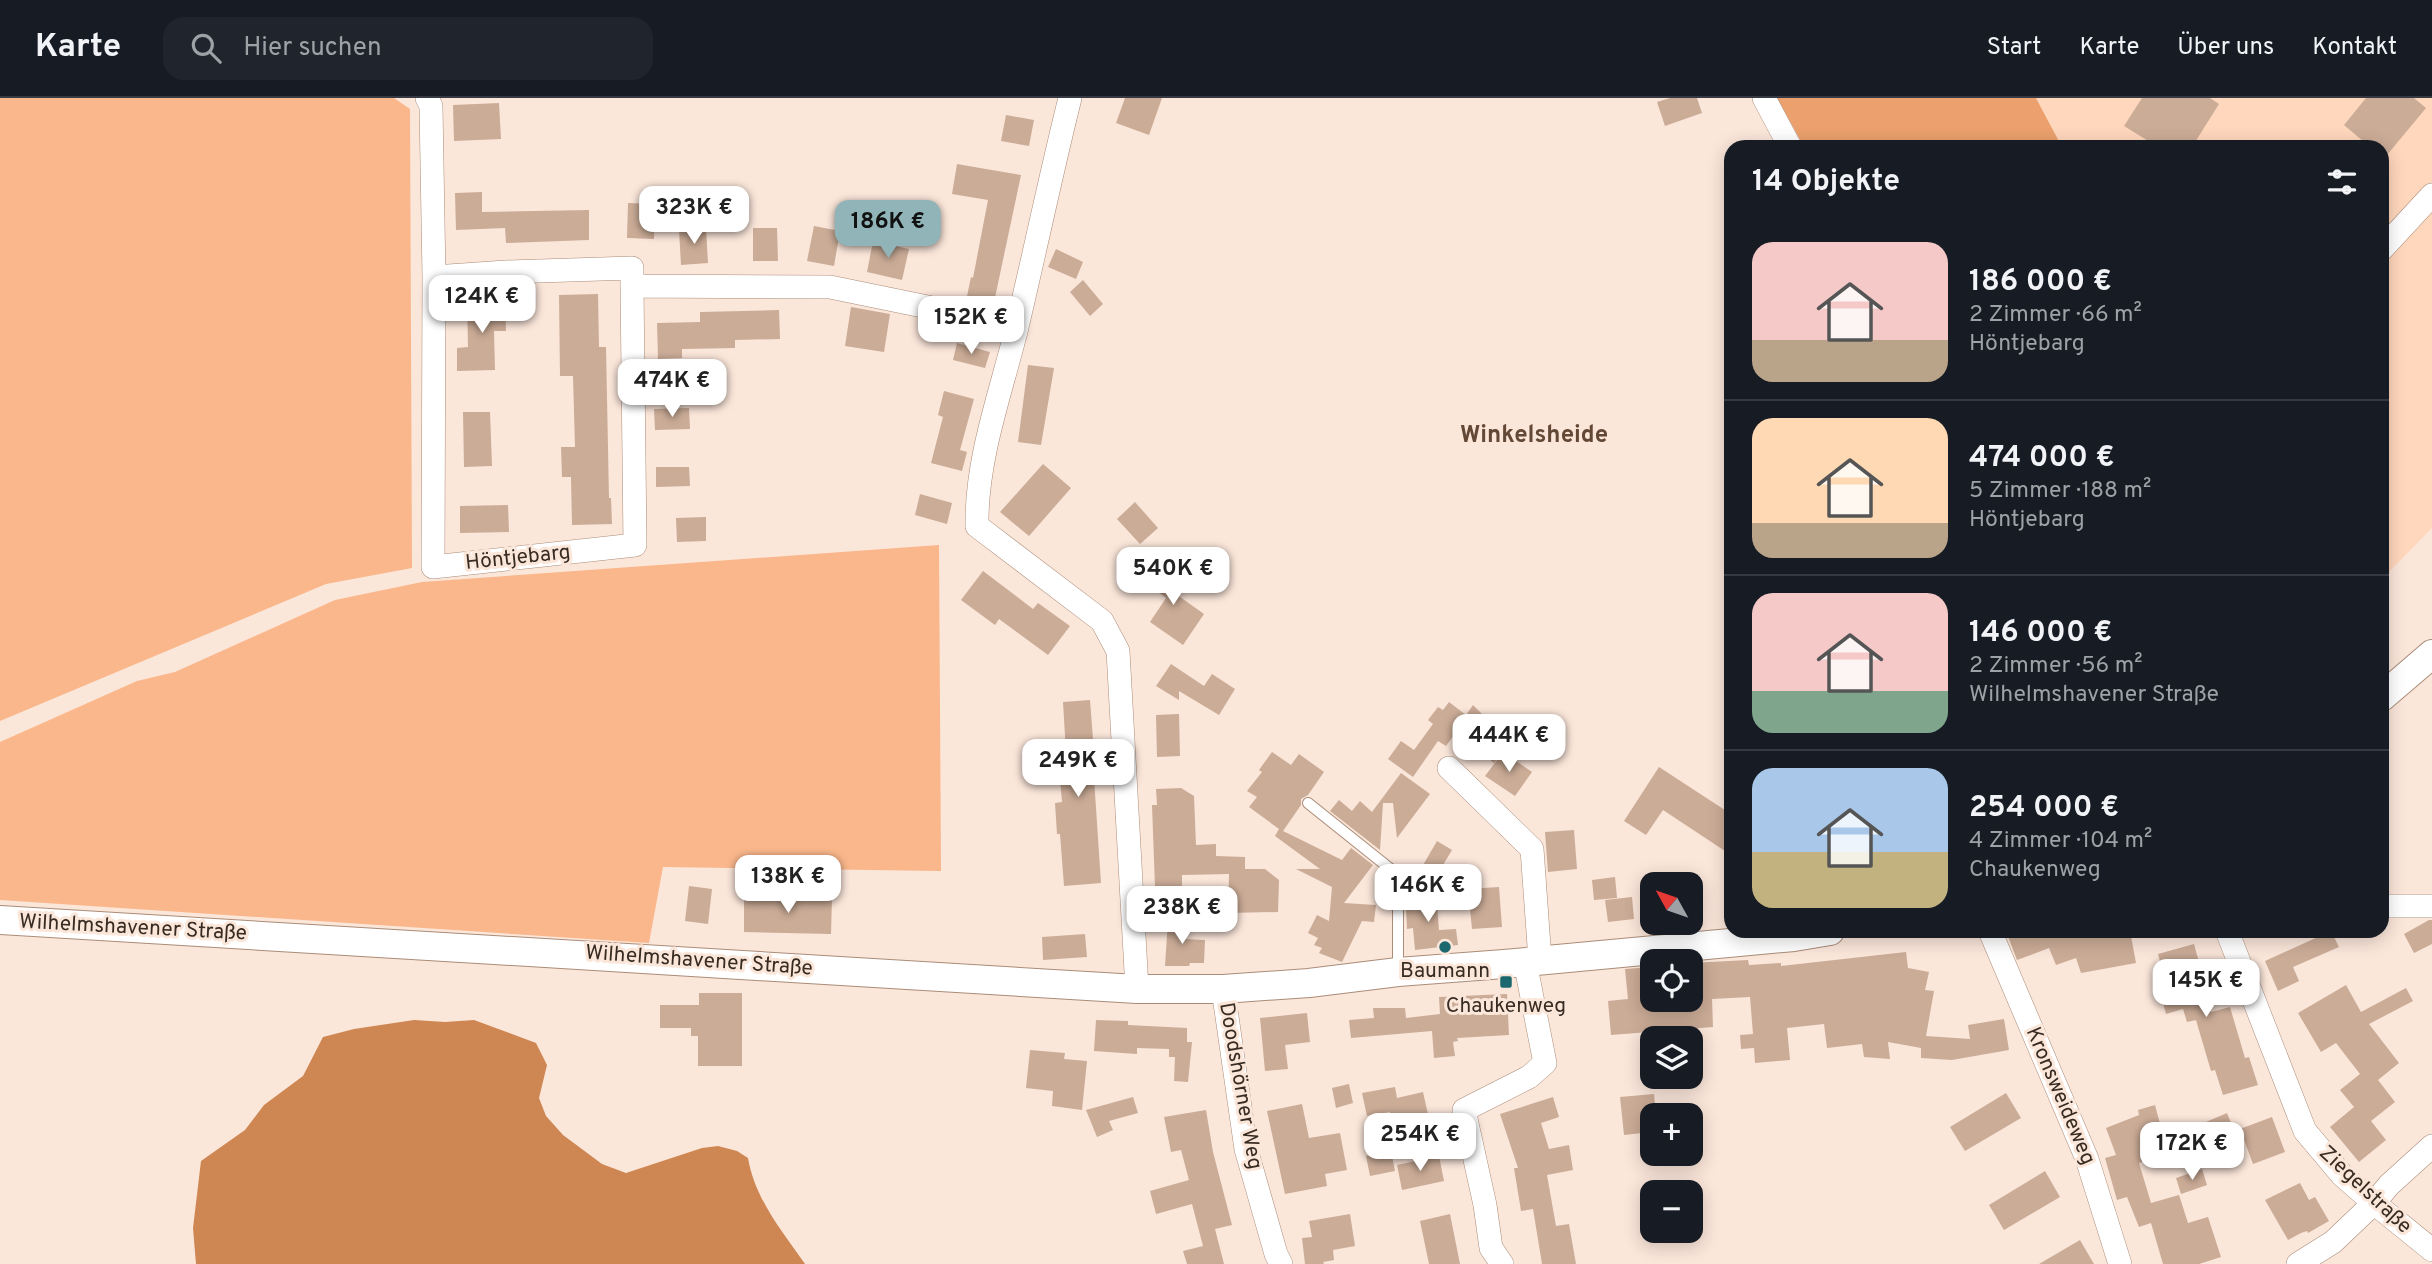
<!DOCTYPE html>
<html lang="de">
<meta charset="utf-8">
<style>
:root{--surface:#171b24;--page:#20242c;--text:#f1f3f6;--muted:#9ea1a6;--line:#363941;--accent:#91b4b9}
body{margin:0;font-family:Overpass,sans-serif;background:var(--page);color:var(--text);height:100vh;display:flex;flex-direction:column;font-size:26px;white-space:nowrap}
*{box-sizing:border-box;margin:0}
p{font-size:23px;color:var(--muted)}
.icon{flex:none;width:38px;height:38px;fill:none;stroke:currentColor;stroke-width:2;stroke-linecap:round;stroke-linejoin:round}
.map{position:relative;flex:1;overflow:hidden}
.sheet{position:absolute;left:1724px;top:42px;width:665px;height:798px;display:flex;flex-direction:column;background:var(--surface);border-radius:21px;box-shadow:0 4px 18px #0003}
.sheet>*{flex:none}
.needle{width:46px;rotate:310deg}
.tools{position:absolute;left:1640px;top:774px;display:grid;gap:14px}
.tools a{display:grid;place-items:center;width:63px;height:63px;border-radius:14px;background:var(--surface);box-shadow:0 4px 18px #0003;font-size:35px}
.price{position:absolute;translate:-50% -60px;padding:0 16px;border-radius:14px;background:#fff;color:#222;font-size:23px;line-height:46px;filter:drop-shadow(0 2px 4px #0008)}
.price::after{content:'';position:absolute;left:50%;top:42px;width:21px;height:16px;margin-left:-10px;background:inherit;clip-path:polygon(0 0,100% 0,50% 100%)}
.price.selected{background:var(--accent);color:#111}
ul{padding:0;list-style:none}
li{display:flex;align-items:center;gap:21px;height:175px;padding:0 28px}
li+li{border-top:2px solid var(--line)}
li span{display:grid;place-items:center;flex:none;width:196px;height:140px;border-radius:21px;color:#555}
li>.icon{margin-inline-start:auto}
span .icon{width:84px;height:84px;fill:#fffc;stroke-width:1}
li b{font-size:30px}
h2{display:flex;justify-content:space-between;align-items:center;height:84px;padding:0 28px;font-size:30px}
header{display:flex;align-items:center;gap:42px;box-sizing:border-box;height:98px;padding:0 35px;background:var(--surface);border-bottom:2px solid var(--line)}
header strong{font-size:33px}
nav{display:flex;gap:38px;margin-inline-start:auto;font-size:24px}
.search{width:490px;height:63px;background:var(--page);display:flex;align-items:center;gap:18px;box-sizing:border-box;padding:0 24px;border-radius:21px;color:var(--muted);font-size:26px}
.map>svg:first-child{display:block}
.built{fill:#ffd7bd}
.green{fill:#fab78b}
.forest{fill:#eba06d}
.water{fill:#ce8653}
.building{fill:#cbac97}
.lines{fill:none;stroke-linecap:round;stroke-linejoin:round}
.service-casing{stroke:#aa8c78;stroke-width:12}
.minor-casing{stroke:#aa8c78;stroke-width:24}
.tertiary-casing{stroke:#aa8c78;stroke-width:30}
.service{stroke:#fff;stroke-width:10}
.minor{stroke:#fff;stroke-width:23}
.tertiary{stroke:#fff;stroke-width:28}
.poi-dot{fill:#1b686f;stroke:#fbe6da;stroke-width:2.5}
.labels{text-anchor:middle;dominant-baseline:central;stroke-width:6;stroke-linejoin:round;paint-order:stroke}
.street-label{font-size:21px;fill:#372b22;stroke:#fbe6da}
.poi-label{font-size:21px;fill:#372b22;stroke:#fbe6da}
.quarter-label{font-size:24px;font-weight:bold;fill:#634836;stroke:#fbe6da}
</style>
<header>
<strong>Karte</strong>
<div class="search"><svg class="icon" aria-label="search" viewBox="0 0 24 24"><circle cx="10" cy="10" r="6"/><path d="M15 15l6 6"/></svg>Hier suchen</div>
<nav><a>Start</a><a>Karte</a><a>Über uns</a><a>Kontakt</a></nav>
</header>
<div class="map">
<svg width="2432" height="1166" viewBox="0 0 2432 1166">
<rect width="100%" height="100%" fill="#fbe6da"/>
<path class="built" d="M2036,0h396v430l-44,45 -6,3v-429h-320z"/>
<path class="green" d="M0,0h394l16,11 2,459 -86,16 -326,137z
M939,447l2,326 -278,-4 -14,76 -649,-43v-158l137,-61 38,-9 160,-72 87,-18z"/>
<path class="forest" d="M1777,0h259l26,49h-258z"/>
<path class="water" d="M414,922l31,2 29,-2 62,23 11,22 -8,33 7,18 17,19 39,29 24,9 76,-25 16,-2 19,5 11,7c7,41 34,73 57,106h-609l-3,-36 8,-67 44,-31 19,-25 39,-29 20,-39 31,-8z"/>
<path class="building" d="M1125,0h37l-13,37 -33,-12z
M1670,0h27l5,15 -37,13 -8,-24z
M2142,0h68l9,6 -27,43h-34l-34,-21z
M2366,0h48l12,10 -44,53v-14h-12l-26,-22z
M499,5l2,36 -47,2 -1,-36z
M1006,17l28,5 -5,26 -28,-5z
M957,66l64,11 -28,132 -27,-6 5,-24 2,1 15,-78 -36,-6z
M482,94v20l107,-2v30l-83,3 -1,-15 -49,2 -1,-37z
M628,105l27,1 -1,35 -27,-1z
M814,128l26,5 -6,35 -27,-5z
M706,130l2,35 -27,2 -2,-35z
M753,130h24l1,33h-25z
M873,143l36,8 -7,31 -35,-8z
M1056,151l27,13 -7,17 -28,-12z
M1083,182l20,24 -13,12 -20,-24z
M598,196l1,53h7l3,151h2l1,26 -40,1 -1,-48h-9l-1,-30h14l-2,-71h-13l-1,-81z
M505,202l1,31h-12l1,39 -38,1v-23l11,-1 -1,-46z
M851,209l39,7 -6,38 -39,-6z
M779,212l1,29 -45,1v8l-53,1v9l-24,1 -1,-36 43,-1v-10z
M957,245l33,9 -5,16 -32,-8z
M1028,267l26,3 -13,77 -23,-3z
M944,293l30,8 -14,51 7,2 -5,19 -31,-8 12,-46 -5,-2z
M689,310l1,21 -35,1 -1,-21z
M463,314h27l2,54 -28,1z
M1043,366l28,24 -42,48 -29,-24z
M656,369h33l1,19 -34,1z
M920,396l32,9 -5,21 -32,-9z
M1135,404l23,26 -18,16 -23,-25z
M508,407l1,27 -49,1v-27z
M706,419v24l-29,1 -1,-24z
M1161,467l21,15 -9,12 31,22 -21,31 -33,-23 16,-24 -23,-18z
M983,473l50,38 5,-6 32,23 -22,29 -49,-36 -4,6 -34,-25z
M1171,566l33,22 8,-12 23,15 -16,26 -40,-24v9l-23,-14z
M1090,602l6,78h-2l7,105 -37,3 -4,-52h-3l-2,-31 7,-1 -4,-48 8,-1 -3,-51z
M1449,604l17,13 7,-10 23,23 -3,4 16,11 -15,20 -13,-10 4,-7 -26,-18 -13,18 -8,-5 -25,36 -25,-18 13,-18 13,9 19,-26 -5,-4 10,-13 5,3z
M1179,616l1,42 -23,1 -1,-42z
M1272,654l19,13 8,-11 25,18 -16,23 -7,4v6l-18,26 59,29 9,-12 22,17 -29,38 32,2 -2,17 -12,-1 -20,41 -23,-9 3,-5 -8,-3 4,-7 -10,-5 9,-18 12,6 3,-34 -36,-18h24l-45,-33 4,-7 -30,-22 8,-10 -10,-6 15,-19 -3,-2z
M1503,654l29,20 -17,24 -30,-20z
M1659,669l72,47v41l-68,-45 -17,25 -22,-14z
M1401,675l29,21 -33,44 -4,-35h-10l-3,47 -50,-39 9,-11 13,11 8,-10 12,11z
M1181,690l13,8 2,49 20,-1v12l29,1v12h20l14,11 -1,32 -50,1 1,-39 -47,1v11l-27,1 -3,-82h5l-1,-16z
M1574,732l3,39 -29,3 -3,-40z
M1437,743l15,9 -18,30 -15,-8z
M1615,779l2,21 -23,2 -2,-20z
M689,788l23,3 -4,35 -23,-3z
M1499,789l3,40 -30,2 -4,-40z
M1436,795l3,37 17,-1 2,16 -43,5 -2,-22 -6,1 -1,-22 8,-1 -2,-10z
M744,799l88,1 -1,36 -87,-2z
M1632,799l2,22 -26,3 -3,-22z
M1168,822h17v19l20,1 -1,23h-14l-1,3h-24z
M2429,822h3v24l-18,9 -10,-19z
M2006,833h124l6,32 -55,10 -5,-15 -20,7 -7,-17 -32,12z
M2331,833l8,16 -46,20 6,14 -21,10 -13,-30z
M1085,836l2,23 -44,3 -1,-23z
M2194,846l9,33 -4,1 12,34 19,-5 15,51 4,-1 9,28 -35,10 -8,-25 -4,1 -15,-51 -9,2 -4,-13 -17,5 -7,-26 8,-2 -9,-32z
M1906,854l2,16 21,4 -4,18 9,1 -8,45 44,3 -2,-14 36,-6 5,31 -57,10 -31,-2v-10l-33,-6 2,17 -26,-2 -2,-13 -35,4 -3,-24 -37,4 3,32 -35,3 -1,-15 -13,1 -1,-14 13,-1 -3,-37 -38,2 1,28 -102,8 -3,-34 20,-2 -3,-30 27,-2v32h38v-36l58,-3 1,5 32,-2v3z
M2346,887l15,27 45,-24 7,13 -44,23 30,39 -21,17 17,22 -24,19 15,19 -27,22 -29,-35 24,-20 -14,-17 20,-16 -24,-31 -15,9 -23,-39z
M699,895h43v73h-44v-30h-7v-8h-31v-23h39z
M1507,896l2,41 -52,3 1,3 -5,1 2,14 -21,2 -2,-27 -81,7 -2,-18 25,-2 -1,-10h32l1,10 34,-4 -1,-17z
M1307,915l3,29 -25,3 3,24 -23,2 -5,-53z
M1096,922l32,1v4l59,3v14h5l-4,40 -14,-1 1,-24h-6v-8l-32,-1v6l-43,-3z
M1030,952l35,3 -1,6 23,2 -5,49 -30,-4 1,-15 -27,-3z
M1349,986l4,19 -17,5 -4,-20z
M1395,989l2,11 26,-6 7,31 -37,8 -3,-19 -23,4 -5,-23z
M2006,995l15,25 -56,33 -15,-24z
M1654,996l2,21h-4v17l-28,3 -4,-38z
M1133,999l5,16 -29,8 4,9 -16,7 -11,-27z
M1553,999l6,20 -18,6 8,26 20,-4 4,25 -26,5 9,51 13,-2 7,40h-34l-9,-55 -12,2 -7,-43h4l-18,-54z
M1302,1006l7,34 31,-5 7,37 -22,4 2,12 -42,8 -18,-83z
M2155,1007l13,49 -29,9 12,40 28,-8 9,28 20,-6 13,40 -22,7h-36l-12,-41 -12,4 -12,-30 -10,3 -12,-42 11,-3 -10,-27 33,-13 -1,-5z
M1206,1012l7,42 19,73 -17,4 9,35h-37l-4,-13 20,-5 -11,-42 -36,10 -6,-23 39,-11 -8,-30 -10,2 -7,-35z
M2227,1015l7,17 -21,9 -7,-17z
M2272,1019l13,35 -32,12 -13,-35z
M1391,1053l4,20 -25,5 -4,-20z
M1439,1058l5,25 -42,9 -5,-25z
M2202,1071l5,16 -26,9 -5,-16z
M2045,1073l15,26 -56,33 -15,-25z
M2300,1085l9,17 6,-3 14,24 -21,12 -1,-2 -6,2 -13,7 -23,-40z
M1350,1116l5,32 -22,4 1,10 -11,2 1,2h-19l-3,-26 10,-1 -3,-16z
M1450,1116l10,50h-31l-9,-43z
M2080,1142l14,24h-55z"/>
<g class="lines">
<defs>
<path id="service" d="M1308,705l90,72v94"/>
<path id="minor" d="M427,0l4,8 3,171 -1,290 202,-22 -3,-259
M1070,0c-19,76 -35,153 -53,229 -16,66 -41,131 -40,199l125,95 16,30 19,338
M1764,0l26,49
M2382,151l50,-54
M434,179l72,-5 126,-4v18l198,1 117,24 70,17
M1449,670l83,81 8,111
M2382,808h50
M1990,833l97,228 33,105
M2227,833l78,200 37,44 32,28 58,47
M1223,891l23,160 30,105 5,10
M1502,1166l-11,-16 -6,-43 -21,-95 65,-33 16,-14 -20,-101
M2298,1166l35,-22 41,-39 15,-18 43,-39"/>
<path id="tertiary" d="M2382,599l50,-43
M0,822l1137,69h86l86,-6 89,-11 106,-8 290,-27 36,-6"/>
</defs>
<use href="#service" class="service-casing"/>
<use href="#minor" class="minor-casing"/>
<use href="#tertiary" class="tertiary-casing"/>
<use href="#service" class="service"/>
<use href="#minor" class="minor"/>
<use href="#tertiary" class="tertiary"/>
</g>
<g class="poi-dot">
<circle cx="1445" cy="849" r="7"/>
<rect x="1499" y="877" width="14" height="14" rx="3.5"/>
</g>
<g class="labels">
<g class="street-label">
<text transform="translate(518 460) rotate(-6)">Höntjebarg</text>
<text transform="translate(133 830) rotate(3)">Wilhelmshavener Straße</text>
<text transform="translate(699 863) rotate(4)">Wilhelmshavener Straße</text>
<text transform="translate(1240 988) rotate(80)">Doodshörner Weg</text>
<text transform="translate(2060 998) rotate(67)">Kronsweideweg</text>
<text transform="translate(2365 1092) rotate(43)">Ziegelstraße</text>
</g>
<g class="poi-label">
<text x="1445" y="873">Baumann</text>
<text x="1506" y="908">Chaukenweg</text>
</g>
<g class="quarter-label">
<text x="1534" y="338">Winkelsheide</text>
</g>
</g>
</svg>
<div class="tools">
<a><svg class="needle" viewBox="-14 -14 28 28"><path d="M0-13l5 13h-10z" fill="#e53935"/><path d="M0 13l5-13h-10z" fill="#9ea1a6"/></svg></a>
<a><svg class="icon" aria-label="locate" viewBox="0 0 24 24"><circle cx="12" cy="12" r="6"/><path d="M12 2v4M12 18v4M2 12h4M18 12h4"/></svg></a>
<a><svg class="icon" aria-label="layers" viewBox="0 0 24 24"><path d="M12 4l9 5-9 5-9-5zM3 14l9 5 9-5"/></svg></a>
<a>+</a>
<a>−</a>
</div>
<b class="price" style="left:694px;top:148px">323K €</b>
<b class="price selected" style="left:888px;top:162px">186K €</b>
<b class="price" style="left:482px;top:237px">124K €</b>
<b class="price" style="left:971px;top:258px">152K €</b>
<b class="price" style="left:672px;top:321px">474K €</b>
<b class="price" style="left:1173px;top:509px">540K €</b>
<b class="price" style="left:1509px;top:676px">444K €</b>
<b class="price" style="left:1078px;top:701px">249K €</b>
<b class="price" style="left:788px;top:817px">138K €</b>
<b class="price" style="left:1428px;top:826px">146K €</b>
<b class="price" style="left:1182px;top:848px">238K €</b>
<b class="price" style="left:2206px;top:921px">145K €</b>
<b class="price" style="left:1420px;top:1075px">254K €</b>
<b class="price" style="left:2192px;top:1084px">172K €</b>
<section class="sheet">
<h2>14 Objekte<svg class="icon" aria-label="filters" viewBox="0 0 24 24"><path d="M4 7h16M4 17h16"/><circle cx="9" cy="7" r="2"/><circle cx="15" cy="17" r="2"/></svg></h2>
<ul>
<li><span style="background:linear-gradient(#f6c9c9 70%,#b9a48a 0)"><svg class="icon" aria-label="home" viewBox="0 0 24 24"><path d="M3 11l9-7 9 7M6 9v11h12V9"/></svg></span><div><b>186 000 €</b><p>2 Zimmer · 66 m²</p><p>Höntjebarg</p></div></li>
<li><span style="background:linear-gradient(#ffd9b3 75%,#b9a48a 0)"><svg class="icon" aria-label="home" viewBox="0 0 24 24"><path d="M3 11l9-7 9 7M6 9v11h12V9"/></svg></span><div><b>474 000 €</b><p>5 Zimmer · 188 m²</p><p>Höntjebarg</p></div></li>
<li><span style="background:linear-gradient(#f6c9c9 70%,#7fa58c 0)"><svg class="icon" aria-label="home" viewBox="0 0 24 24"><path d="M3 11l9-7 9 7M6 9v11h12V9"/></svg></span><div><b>146 000 €</b><p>2 Zimmer · 56 m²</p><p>Wilhelmshavener Straße</p></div></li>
<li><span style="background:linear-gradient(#a9c7e8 60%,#c2b280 0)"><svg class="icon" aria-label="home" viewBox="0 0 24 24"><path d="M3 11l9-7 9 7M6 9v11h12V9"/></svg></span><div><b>254 000 €</b><p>4 Zimmer · 104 m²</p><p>Chaukenweg</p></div></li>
</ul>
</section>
</div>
